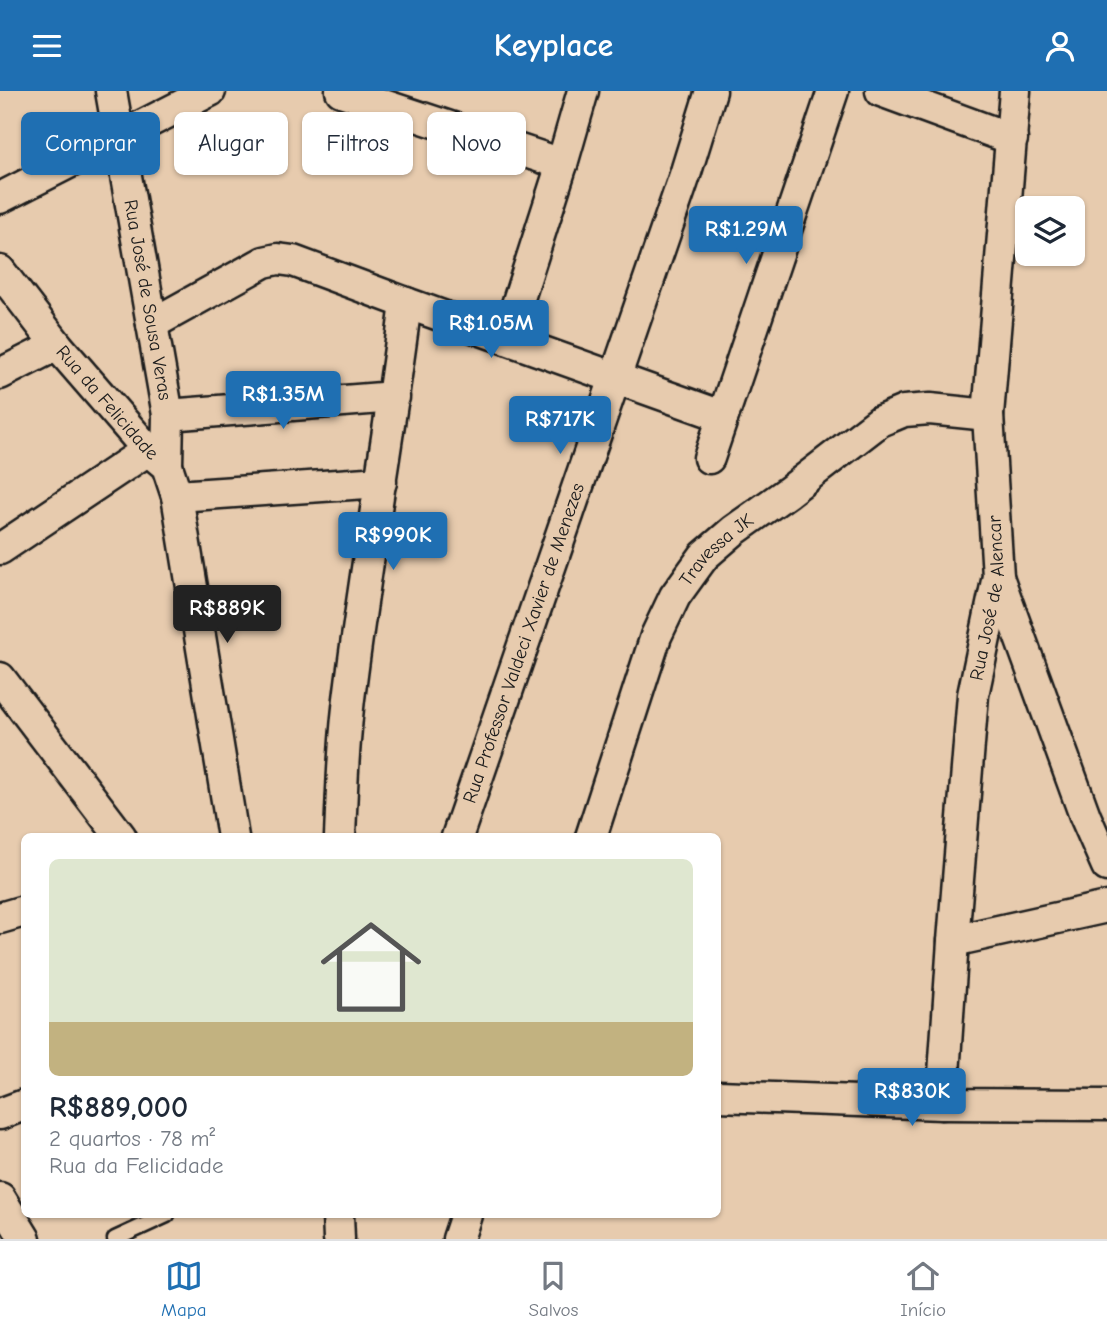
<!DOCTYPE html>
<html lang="pt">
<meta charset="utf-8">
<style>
:root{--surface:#fff;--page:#f2f2f3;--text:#1f2937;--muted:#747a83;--line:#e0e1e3;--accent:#1f6fb2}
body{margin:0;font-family:"Comic Neue",sans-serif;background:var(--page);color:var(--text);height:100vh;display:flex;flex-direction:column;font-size:26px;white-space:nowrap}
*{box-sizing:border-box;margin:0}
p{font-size:23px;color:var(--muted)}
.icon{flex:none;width:38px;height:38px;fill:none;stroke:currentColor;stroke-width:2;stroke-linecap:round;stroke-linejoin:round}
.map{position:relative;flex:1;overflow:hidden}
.sheet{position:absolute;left:21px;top:742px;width:700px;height:385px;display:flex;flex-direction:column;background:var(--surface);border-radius:10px;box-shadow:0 2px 5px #0004}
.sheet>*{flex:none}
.guide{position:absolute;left:21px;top:21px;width:700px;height:63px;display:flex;gap:14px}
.controls{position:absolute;left:1015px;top:105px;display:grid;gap:14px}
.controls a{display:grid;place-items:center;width:70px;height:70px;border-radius:10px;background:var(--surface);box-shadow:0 2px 5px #0004;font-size:35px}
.price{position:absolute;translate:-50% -60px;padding:0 16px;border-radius:7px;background:var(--accent);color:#fff;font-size:23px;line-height:46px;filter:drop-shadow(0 2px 4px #0008)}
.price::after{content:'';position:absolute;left:50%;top:42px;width:21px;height:16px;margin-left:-10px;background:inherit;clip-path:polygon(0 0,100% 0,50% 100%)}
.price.current{background:#222;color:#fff}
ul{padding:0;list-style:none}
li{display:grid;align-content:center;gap:14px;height:371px;padding:0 28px}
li+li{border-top:2px solid var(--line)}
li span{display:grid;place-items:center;height:217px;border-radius:10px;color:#555}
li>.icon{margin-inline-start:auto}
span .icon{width:126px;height:126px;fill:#fffc;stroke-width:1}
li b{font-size:30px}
.chip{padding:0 24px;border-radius:10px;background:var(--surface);box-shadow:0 2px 5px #0004;font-size:24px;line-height:63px}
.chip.current{background:var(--accent);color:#fff}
header{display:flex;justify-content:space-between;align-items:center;height:91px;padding:0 28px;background:var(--accent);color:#fff;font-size:32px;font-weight:700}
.dock{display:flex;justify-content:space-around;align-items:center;height:98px;border-top:2px solid var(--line);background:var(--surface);font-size:19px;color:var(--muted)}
.dock a{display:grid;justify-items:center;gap:4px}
.dock .current{color:var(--accent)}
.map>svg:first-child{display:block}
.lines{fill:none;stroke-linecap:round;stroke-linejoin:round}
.service-casing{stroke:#1c1c1c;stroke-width:19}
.minor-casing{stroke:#1c1c1c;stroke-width:35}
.service{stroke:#e7cbae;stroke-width:14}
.minor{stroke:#e7cbae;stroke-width:30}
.labels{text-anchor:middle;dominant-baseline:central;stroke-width:7;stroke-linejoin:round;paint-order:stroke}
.street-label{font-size:19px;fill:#1c1c1c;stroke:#e7cbae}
</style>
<header><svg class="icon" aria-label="menu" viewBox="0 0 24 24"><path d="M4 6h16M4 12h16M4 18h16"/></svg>Keyplace<svg class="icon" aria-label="person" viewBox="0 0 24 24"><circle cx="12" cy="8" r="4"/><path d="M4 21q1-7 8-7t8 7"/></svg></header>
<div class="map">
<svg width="1107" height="1148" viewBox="0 0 1107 1148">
<rect width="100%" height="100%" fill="#e7cbae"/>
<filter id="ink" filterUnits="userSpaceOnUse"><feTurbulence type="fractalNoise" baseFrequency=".0143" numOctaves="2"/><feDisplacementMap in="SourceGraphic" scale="14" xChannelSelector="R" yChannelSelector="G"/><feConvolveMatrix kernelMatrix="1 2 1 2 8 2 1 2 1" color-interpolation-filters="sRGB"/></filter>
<g filter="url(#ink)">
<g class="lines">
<defs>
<path id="service" d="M115,1148l52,-24"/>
<g id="minor">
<path id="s1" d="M111,0l57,324 -1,51"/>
<path d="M341,0l221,73"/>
<path d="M881,0l131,48"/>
<path d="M0,107l210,-107"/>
<path id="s2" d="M0,180l57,74 91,105 19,16 10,30 56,341"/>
<path d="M152,233l112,-62 14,-3 15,2 113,42 316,113"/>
<path d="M506,248l56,-175 21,-73"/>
<path d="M0,283l57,-29"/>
<path d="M168,324l226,-18"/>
<path d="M709,367l124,-367"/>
<path d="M177,405l204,-14"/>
<path d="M0,458l148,-99"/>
<path d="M998,486l87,239 22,50"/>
<path d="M0,587l121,159"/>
<path d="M340,746c2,-52 4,-103 11,-154 16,-127 39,-253 55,-380"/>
<path id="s3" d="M457,746l228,-662 26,-84"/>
<path id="s4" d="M591,746l65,-201 19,-40 29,-40 29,-25 55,-39 92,-71 24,-10 26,-2 58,6"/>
<path d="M0,827l24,-7"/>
<path d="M953,850l154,-34"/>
<path d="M718,1005l224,8 165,1"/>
<path id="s5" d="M942,1013l11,-163 20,-246 25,-119 -10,-161 27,-324"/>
<path d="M0,1023l24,-9"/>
<path d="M0,1107l25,41"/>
<path d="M338,1124l1,24"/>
<path d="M458,1148l8,-24"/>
</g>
</defs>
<use href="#service" class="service-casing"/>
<use href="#minor" class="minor-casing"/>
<use href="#service" class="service"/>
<use href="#minor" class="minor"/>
</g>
</g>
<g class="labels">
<g class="street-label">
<text stroke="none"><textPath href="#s1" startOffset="212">Rua José de Sousa Veras</textPath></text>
<text stroke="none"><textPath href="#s2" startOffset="170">Rua da Felicidade</textPath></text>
<text stroke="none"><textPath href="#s4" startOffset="318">Travessa JK</textPath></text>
<text stroke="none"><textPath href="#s5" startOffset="509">Rua José de Alencar</textPath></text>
<text stroke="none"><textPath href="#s3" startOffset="205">Rua Professor Valdeci Xavier de Menezes</textPath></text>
</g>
</g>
</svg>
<div class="controls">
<a><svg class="icon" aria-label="layers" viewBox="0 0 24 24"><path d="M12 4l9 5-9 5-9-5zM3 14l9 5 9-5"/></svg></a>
</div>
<b class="price" style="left:746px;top:175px">R$1.29M</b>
<b class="price" style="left:491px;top:269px">R$1.05M</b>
<b class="price" style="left:283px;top:340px">R$1.35M</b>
<b class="price" style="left:560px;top:365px">R$717K</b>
<b class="price" style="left:393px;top:481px">R$990K</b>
<b class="price current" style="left:227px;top:554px">R$889K</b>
<b class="price" style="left:912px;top:1037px">R$830K</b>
<div class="guide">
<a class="chip current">Comprar</a>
<a class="chip">Alugar</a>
<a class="chip">Filtros</a>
<a class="chip">Novo</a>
</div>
<section class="sheet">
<ul>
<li><span style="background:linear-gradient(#dfe7d0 75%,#c2b280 0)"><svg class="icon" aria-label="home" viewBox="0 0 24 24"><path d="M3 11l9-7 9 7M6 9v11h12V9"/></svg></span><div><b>R$889,000</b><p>2 quartos · 78 m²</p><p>Rua da Felicidade</p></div></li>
</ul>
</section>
</div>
<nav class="dock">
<a class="current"><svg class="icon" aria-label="map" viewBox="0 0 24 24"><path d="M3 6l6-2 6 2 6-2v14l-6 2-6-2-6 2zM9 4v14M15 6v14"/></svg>Mapa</a>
<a><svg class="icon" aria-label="saved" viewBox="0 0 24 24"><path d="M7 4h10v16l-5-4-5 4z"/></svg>Salvos</a>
<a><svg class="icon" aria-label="home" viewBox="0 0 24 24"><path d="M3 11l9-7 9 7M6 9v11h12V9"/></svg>Início</a>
</nav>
